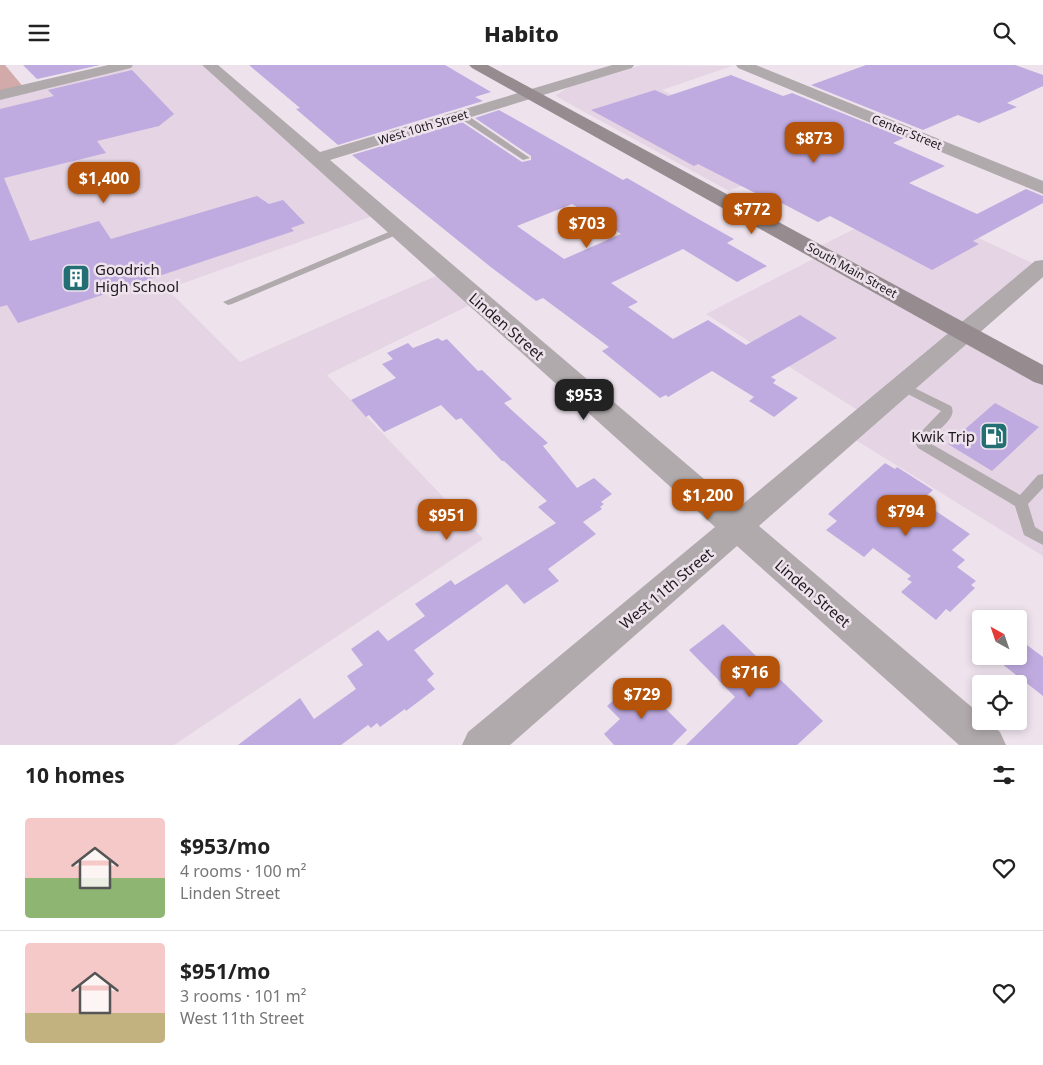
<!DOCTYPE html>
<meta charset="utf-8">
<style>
:root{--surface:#fff;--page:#f6f6f6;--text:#222;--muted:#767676;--line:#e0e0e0;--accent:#b45309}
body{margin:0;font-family:"Noto Sans",sans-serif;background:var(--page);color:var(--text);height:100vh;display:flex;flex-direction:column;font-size:19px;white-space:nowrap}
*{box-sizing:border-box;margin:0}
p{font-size:16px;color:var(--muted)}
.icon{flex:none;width:28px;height:28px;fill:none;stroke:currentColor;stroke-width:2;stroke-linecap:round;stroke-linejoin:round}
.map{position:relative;height:680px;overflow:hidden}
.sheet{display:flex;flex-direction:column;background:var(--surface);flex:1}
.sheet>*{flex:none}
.needle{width:32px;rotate:320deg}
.buttons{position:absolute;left:972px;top:545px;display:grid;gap:10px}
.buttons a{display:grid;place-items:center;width:55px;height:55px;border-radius:5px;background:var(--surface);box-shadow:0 2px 8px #0003;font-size:25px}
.price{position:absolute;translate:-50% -42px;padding:0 11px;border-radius:10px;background:var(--accent);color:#fff;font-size:16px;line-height:32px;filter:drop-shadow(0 1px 2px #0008)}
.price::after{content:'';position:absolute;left:50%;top:30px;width:15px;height:11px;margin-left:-8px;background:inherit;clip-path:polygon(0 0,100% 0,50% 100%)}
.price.on{background:#222;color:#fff}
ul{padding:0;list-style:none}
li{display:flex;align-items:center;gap:15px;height:125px;padding:0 25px}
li+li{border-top:1px solid var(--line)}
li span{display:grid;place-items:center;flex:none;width:140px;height:100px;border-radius:5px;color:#555}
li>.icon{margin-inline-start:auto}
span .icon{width:60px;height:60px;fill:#fffc;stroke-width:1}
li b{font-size:21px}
h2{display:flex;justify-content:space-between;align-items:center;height:60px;padding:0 25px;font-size:21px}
header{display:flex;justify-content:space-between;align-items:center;height:65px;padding:0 25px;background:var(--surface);font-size:22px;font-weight:800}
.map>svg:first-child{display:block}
.built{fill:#e5d4e3}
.green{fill:#d1aaa9}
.building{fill:#bfabdf;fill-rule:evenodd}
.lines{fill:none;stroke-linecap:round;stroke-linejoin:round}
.lane{fill:#b0aaac;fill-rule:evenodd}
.street{fill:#b0aaac;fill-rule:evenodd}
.secondary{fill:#968c90;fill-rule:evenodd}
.labels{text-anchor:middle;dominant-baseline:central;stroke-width:5;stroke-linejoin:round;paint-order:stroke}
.far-street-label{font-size:12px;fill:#1d191d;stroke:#eee3ed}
.poi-label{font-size:15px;fill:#1d191d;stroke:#eee3ed;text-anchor:start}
.street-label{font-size:15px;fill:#1d191d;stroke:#eee3ed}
</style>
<header><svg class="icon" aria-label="menu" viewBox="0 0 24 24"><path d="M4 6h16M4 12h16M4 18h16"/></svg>Habito<svg class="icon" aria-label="search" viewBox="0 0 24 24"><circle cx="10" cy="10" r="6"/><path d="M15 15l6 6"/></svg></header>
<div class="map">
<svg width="1043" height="680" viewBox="0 0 1043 680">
<rect width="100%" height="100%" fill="#eee3ed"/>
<path class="built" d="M126,0h83l169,149 -211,75 73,73 205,-90 33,29 -151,74 156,164 -309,206h-174v-650z
M642,0l90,1 -70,24 145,68 -78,33 -170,-93 -3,-3 13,-8z
M905,139l136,63 -76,65 78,44v180l-197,-122 21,-18 -161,-102 117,-60 -9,-5z"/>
<path class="green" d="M0,0h5l20,24 -25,6z"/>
<path class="building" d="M23,0h77l-63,14z
M249,0h196l46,27 -16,5 8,4 -145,44 -42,-36 4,-1z
M866,0h149l28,10v11l-36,17 10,4 -38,16 -21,-8 -35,15 -112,-45z
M132,5l42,44 -15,12 -62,15 9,12 -102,25 26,63 69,-20 12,18 146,-43 12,8 14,-4 22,23 -14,5 3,3 -276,92 -11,-18 -7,2v-198l54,-13 -6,-6z
M731,10l52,21 9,-3 112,45 -11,5 52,23 -36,17 68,31 49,-25 17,7v7l-70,38 6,3 -47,26 -102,-54 -12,6 -46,-24 -3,2 -71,-36 -4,2 -103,-56 64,-20 13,6z
M499,45l124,70 4,-2 73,42 34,19 -7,4 40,23 -30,16 -54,-33 -72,34 27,19 -10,5 45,32 35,-19 38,25 54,-30 37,23 -66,39 5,3 -3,3 25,15 -24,19 -25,-16 5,-4 -42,-26 -44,26 -2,-2 -6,3 -58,-47 7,-4 -66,-49 -7,3 -44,-33 -140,-113 110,-33 60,40 9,-2v-4l-56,-38zM572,139l49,30 -57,25 -47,-33z
M438,273l4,3 5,-2 31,32 4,-1 30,29 -8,4 44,40 -5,3 34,42 17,-10 18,16 -11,8 3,2 -4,3 2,2 -19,13 13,12 -48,35 11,12 -35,23 -17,-20 -93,66 20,24 -7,6 8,9 -29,22 -1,-2 -25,18 -3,-4 -6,5 -3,-3 -27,20h-103l62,-47 14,21 42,-30 -9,-13 16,-11 -12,-16 27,-19 10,11 37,-25 -10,-12 36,-24 4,5 101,-62 -18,-16 9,-6 -43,-40h-2l-41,-43 -5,2 -15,-15 -57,27 -15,-17 -3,2 -15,-17 45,-22 -14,-14 11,-5 -6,-6 21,-10 5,5z
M995,338l44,24 -47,44 -44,-27z
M885,398l10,6 2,-2 36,23 -12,11 49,33 -18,16 13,10 -8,7 19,14 -5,4 4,3 -25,24 -4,-3 -10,11 -35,-28 11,-10 -5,-3 4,-3 -38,-28 -9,9 -38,-27 11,-9 -9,-7z
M723,559l100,97 -26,24h-111l49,-48 -46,-47z
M1019,574l24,18v39l-51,-40h27z
M637,615l50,50 -15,15h-58l-10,-11 16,-15 -13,-13z"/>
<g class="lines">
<path class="lane" d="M458,48h6l66,45 -7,2 -65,-43z
M398,163l3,1v4l-169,71 -4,1 -5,-3z
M902,317l49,24c8,13 -17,25 -23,36l92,53 18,-20 5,-1v14l-15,16 7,23 8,5v13l-19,-10 -9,-29 -97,-58 -4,-8 2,-3 25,-26 -43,-22 -2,-3z"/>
<path class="street" d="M108,0h25l-2,3 -131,32v-10z
M202,0h16l102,87 292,-87h22l-2,3 -302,92 408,348 297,-247 8,-1v17l-284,249 222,189v6h7l12,11 6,13h-47l-222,-199 -227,199h-48l6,-13 247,-205z
M736,0h20l287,116v13l-305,-126z"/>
<path class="secondary" d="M469,0h19l555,300v20l-9,-3 -562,-314z"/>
</g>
<defs>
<symbol id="building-square" viewBox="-11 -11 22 22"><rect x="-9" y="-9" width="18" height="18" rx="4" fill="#236f73" stroke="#eee3ed"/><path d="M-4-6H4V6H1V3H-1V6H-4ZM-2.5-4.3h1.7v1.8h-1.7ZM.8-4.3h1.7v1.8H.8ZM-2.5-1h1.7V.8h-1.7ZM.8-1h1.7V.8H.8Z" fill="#fff"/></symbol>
<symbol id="fuel-square" viewBox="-11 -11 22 22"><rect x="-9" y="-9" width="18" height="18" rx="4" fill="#236f73" stroke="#eee3ed"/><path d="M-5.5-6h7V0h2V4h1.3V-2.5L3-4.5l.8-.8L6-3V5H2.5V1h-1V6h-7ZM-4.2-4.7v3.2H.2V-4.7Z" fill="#fff"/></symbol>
</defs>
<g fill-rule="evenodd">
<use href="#building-square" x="60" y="197" width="32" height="32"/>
<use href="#fuel-square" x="978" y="355" width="32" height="32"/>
</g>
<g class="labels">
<g class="far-street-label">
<text transform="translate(423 62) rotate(-17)">West 10th Street</text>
<text transform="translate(907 67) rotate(22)">Center Street</text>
<text transform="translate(852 205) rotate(29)">South Main Street</text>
</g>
<g class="poi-label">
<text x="95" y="204">Goodrich<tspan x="95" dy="17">High School</tspan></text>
<text x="975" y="371" text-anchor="end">Kwik Trip</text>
</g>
<g class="street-label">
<text transform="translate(507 261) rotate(41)">Linden Street</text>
<text transform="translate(666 523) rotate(-40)">West 11th Street</text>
<text transform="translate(813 528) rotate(41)">Linden Street</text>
</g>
</g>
</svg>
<div class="buttons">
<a><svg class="needle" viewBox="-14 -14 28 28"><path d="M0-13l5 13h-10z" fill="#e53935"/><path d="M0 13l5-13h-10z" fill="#767676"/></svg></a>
<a><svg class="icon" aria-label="locate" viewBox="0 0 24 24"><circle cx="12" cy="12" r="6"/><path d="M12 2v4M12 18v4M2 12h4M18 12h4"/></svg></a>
</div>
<b class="price" style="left:814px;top:99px">$873</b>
<b class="price" style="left:104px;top:139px">$1,400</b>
<b class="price" style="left:752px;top:170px">$772</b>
<b class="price" style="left:587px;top:184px">$703</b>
<b class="price on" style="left:584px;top:356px">$953</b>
<b class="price" style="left:708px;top:456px">$1,200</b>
<b class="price" style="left:906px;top:472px">$794</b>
<b class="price" style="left:447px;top:476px">$951</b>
<b class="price" style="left:750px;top:633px">$716</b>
<b class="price" style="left:642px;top:655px">$729</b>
</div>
<section class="sheet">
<h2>10 homes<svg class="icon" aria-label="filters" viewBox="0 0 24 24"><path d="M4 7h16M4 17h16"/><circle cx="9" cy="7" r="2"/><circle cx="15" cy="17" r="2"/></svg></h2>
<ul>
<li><span style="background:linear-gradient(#f6c9c9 60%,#8fb573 0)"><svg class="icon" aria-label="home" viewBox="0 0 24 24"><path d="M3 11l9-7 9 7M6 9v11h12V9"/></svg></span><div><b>$953/mo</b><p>4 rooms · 100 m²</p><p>Linden Street</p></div><svg class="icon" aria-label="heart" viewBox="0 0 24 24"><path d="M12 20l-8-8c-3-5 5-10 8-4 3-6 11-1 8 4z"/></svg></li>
<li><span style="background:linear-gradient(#f6c9c9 70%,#c2b280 0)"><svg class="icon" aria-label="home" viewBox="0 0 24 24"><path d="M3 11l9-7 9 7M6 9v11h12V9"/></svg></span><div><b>$951/mo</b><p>3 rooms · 101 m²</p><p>West 11th Street</p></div><svg class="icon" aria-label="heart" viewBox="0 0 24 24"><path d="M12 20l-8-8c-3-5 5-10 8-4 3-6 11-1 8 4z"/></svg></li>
</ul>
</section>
